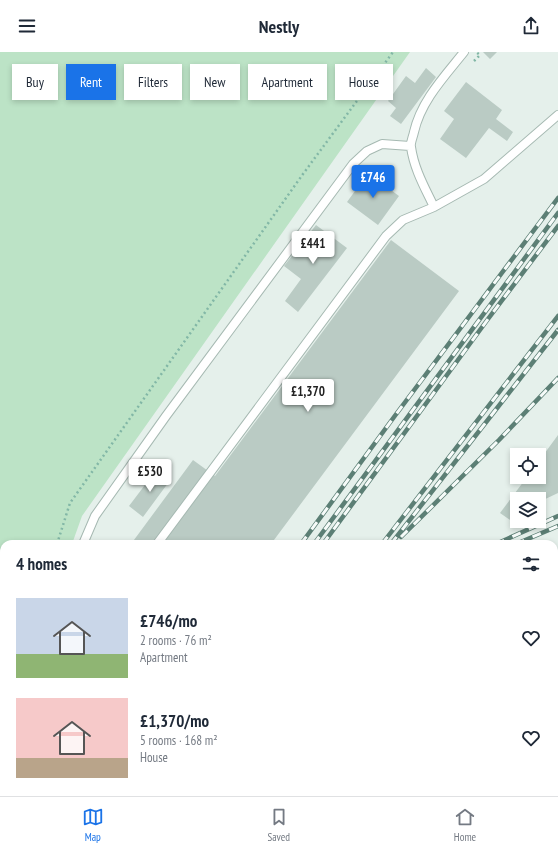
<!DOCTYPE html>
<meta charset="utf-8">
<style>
:root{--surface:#fff;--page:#f6f6f7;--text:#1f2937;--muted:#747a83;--line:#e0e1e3;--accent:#1a73e8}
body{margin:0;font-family:"PT Sans Narrow",sans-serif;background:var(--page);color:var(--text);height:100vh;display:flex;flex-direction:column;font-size:15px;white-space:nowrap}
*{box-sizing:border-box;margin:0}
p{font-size:13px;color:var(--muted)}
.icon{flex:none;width:22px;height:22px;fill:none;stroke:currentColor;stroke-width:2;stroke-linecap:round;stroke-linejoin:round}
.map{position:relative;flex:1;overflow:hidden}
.sheet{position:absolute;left:0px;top:488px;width:558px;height:256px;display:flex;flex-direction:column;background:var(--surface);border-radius:12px 12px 0 0;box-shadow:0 2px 6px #0003}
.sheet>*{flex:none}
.banner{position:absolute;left:12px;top:12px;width:534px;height:36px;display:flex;gap:8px}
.tools{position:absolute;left:510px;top:396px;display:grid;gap:8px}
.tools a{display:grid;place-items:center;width:36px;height:36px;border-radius:0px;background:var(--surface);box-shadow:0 2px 6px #0003;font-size:20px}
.price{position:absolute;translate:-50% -34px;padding:0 9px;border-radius:4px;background:#fff;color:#222;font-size:13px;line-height:26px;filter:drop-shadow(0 1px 2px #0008)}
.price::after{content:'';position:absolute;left:50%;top:24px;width:12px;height:9px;margin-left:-6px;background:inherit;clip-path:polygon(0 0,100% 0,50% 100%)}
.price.on{background:var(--accent);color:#fff}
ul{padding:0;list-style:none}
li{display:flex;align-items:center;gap:12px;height:100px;padding:0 16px}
li span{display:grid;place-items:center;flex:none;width:112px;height:80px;border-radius:0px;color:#555}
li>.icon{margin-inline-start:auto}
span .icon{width:48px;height:48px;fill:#fffc;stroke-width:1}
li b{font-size:17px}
h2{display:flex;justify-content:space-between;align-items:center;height:48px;padding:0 16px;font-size:17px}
.pill{padding:0 14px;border-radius:0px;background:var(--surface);box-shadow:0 2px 6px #0003;font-size:14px;line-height:36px}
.pill.on{background:var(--accent);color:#fff}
header{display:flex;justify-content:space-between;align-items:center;height:52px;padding:0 16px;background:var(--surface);font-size:18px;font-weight:600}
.tabs{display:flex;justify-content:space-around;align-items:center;height:56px;border-top:1px solid var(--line);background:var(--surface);font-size:11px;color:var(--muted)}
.tabs a{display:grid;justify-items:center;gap:2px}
.tabs .on{color:var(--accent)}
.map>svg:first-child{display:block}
.green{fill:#bce3c6}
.building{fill:#bacbc4}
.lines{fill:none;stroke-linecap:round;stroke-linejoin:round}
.service-casing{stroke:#a6b9b2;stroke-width:10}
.minor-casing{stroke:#a6b9b2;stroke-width:14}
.path{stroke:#82b7a6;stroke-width:2.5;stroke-dasharray:2 3;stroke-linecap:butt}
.service{stroke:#fff;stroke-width:8}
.minor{stroke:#fff;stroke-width:12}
.rail-casing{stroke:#5c7f75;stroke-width:4.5}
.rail{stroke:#f6fbf9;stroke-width:3;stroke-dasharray:9;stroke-linecap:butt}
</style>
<header><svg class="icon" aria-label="menu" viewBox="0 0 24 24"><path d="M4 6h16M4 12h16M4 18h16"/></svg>Nestly<svg class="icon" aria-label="share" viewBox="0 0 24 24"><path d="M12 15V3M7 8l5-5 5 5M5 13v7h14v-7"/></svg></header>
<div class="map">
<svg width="558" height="744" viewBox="0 0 558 744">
<rect width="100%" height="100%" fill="#e5f0eb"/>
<path class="green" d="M0,0h410l-328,464 -10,28h-68v231l-4,13z"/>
<path class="building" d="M483,0h14l-7,7z
M426,16l10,9 -35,47 -11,-8 6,-8 -8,-7 18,-25 9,7z
M466,30l36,28 -6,9 17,13 -6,9 -18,-13 -23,30 -26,-19 14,-20 -10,-8z
M368,121l31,23 -21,29 -31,-23z
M316,173l31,23 -49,64 -13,-11 16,-22 -17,-13z
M391,188l68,51 -188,253h-140l62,-84 22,16z
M558,383v58l-19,9v-3h-22v18l-4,5 -13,-9 27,-36h12v-16z
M157,417l14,10 -28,38 -14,-11z
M558,553v61l-4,-8v-51z
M554,708l4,8v28h-73l-2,-4h71z
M282,740h17l3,4h-24z
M363,740h78l3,4h-78z"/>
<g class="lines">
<defs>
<path id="service" d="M434,155c-9,-19 -20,-38 -23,-60 -1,-4 2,-10 3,-15 7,-31 30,-55 50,-80
M83,492l12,-28 71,-100 187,-252 14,-13 15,-7 28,2
M157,492l229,-308 17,-16 31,-13 50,-28 74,-64
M334,740l4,4
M465,740l3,4
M6,744l1,-4"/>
<path id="minor" d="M554,536l4,-2
M554,662l4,8
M237,744l4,-4"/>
</defs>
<use href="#service" class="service-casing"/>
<use href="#minor" class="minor-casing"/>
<path class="path" d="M474,9l6,-6 -4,-3
M57,492l13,-41 233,-329 90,-122
M0,683l4,-14"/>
<use href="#service" class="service"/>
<use href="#minor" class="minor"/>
<defs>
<path id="rail" d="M401,485l98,-97 59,-62
M301,492l93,-127 164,-219
M314,492l244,-331
M323,492l165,-225 70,-93
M382,492l176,-228
M391,492l167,-214
M496,492l62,-28
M516,492l42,-18
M113,744l3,-4
M125,744l3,-4
M141,744l3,-4
M158,744l4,-4
M170,744l4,-4
M184,744l3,-4
M194,744l3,-4"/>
</defs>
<use href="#rail" class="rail-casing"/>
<use href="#rail" class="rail"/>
</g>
</svg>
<div class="tools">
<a><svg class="icon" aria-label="locate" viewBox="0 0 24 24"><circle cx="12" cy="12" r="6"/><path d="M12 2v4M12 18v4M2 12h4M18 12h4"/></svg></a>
<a><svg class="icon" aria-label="layers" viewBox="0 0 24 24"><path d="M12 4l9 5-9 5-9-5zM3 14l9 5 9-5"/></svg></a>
</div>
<b class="price on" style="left:373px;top:147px">£746</b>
<b class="price" style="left:313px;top:213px">£441</b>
<b class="price" style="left:308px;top:361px">£1,370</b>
<b class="price" style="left:150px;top:441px">£530</b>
<div class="banner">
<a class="pill">Buy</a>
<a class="pill on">Rent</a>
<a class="pill">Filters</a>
<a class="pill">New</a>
<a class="pill">Apartment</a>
<a class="pill">House</a>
</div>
<section class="sheet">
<h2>4 homes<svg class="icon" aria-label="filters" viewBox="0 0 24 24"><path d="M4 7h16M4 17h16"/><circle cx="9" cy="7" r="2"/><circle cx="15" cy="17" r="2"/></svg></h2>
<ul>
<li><span style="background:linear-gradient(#c9d6e8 70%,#8fb573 0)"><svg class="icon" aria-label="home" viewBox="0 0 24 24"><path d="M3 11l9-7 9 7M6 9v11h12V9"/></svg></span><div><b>£746/mo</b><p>2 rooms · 76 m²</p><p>Apartment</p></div><svg class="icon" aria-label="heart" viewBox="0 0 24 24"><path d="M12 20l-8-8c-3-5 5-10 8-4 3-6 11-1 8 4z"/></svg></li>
<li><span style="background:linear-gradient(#f6c9c9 75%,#b9a48a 0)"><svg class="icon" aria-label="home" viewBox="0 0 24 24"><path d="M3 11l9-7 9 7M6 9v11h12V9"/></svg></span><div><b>£1,370/mo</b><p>5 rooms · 168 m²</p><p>House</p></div><svg class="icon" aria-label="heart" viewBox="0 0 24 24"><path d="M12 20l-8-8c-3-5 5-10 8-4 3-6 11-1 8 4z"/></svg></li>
</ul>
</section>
</div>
<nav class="tabs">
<a class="on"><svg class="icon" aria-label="map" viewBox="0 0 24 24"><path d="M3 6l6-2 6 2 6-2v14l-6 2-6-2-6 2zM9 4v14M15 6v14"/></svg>Map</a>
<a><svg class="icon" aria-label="saved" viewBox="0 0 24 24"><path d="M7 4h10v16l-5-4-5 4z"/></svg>Saved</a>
<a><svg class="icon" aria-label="home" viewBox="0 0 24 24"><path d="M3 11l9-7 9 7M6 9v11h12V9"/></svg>Home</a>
</nav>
